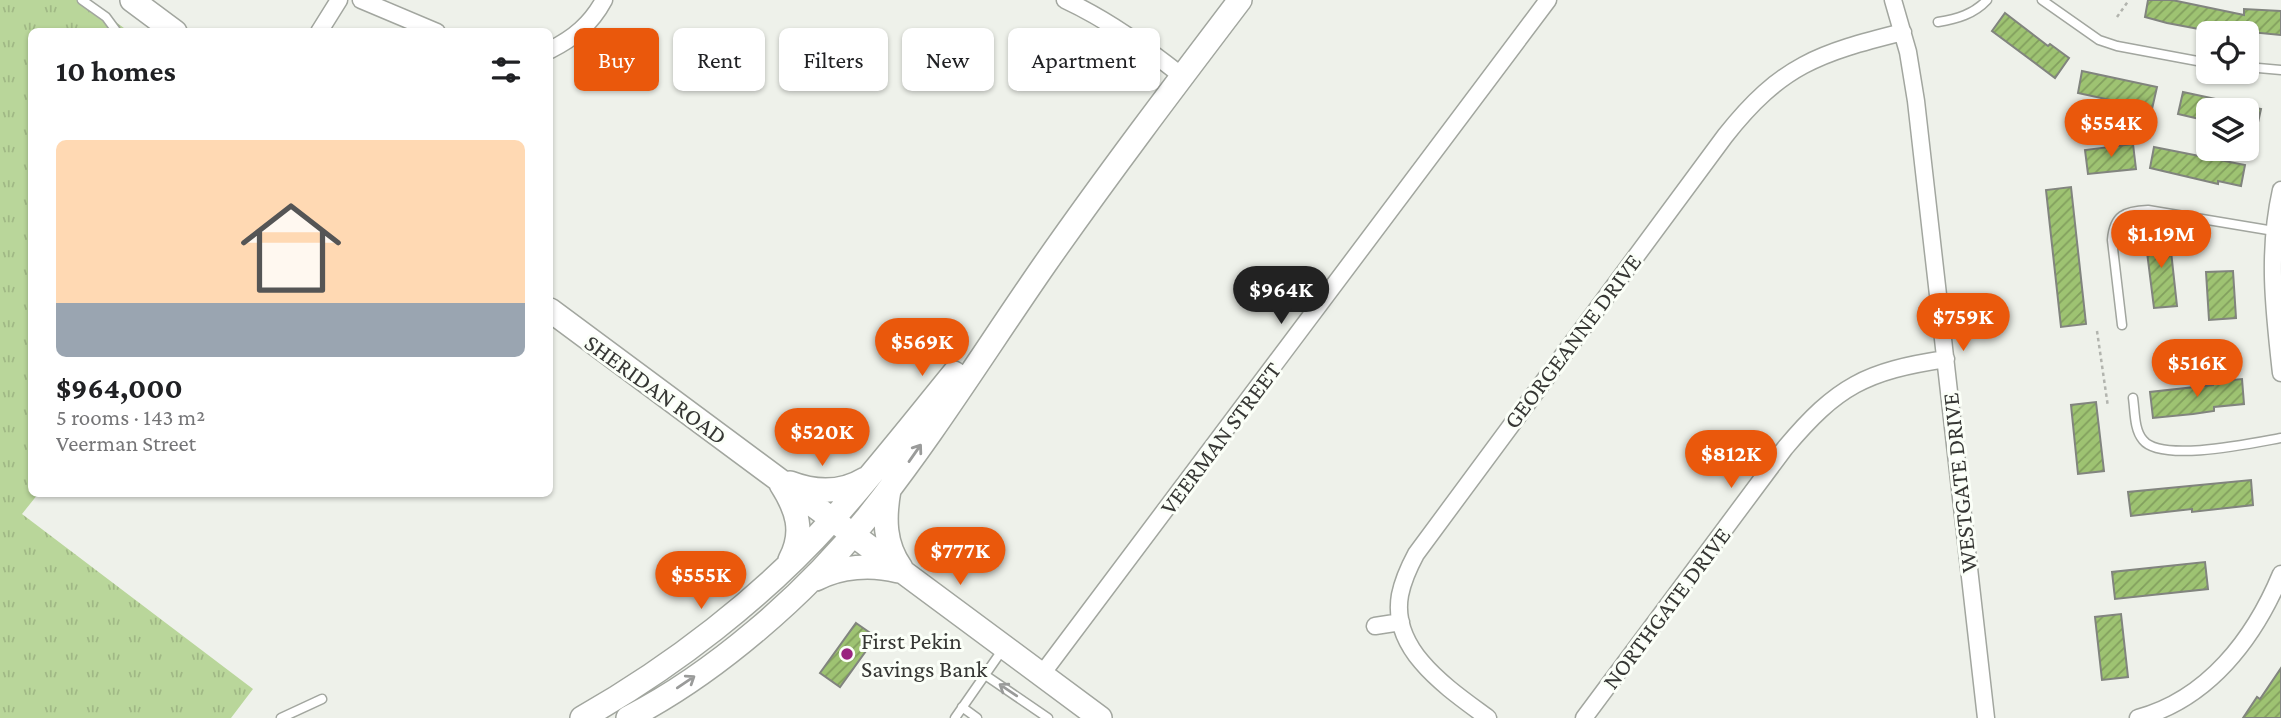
<!DOCTYPE html>
<meta charset="utf-8">
<style>
:root{--surface:#fff;--page:#f2f2f2;--text:#202124;--muted:#757577;--line:#e0e0e0;--accent:#ea580c}
body{margin:0;font-family:"Crimson Pro",serif;background:var(--page);color:var(--text);height:100vh;display:flex;flex-direction:column;font-size:26px;white-space:nowrap}
*{box-sizing:border-box;margin:0}
p{font-size:23px;color:var(--muted)}
.icon{flex:none;width:38px;height:38px;fill:none;stroke:currentColor;stroke-width:2;stroke-linecap:round;stroke-linejoin:round}
.map{position:relative;flex:1;overflow:hidden}
.panel{position:absolute;left:28px;top:28px;width:525px;height:469px;display:flex;flex-direction:column;background:var(--surface);border-radius:10px;box-shadow:0 2px 5px #0004}
.panel>*{flex:none}
.guide{position:absolute;left:574px;top:28px;width:665px;height:63px;display:flex;gap:14px}
.fabs{position:absolute;left:2196px;top:21px;display:grid;gap:14px}
.fabs a{display:grid;place-items:center;width:63px;height:63px;border-radius:10px;background:var(--surface);box-shadow:0 2px 5px #0004;font-size:35px}
.price{position:absolute;translate:-50% -60px;padding:0 16px;border-radius:24px;background:var(--accent);color:#fff;font-size:23px;line-height:46px;filter:drop-shadow(0 2px 4px #0008)}
.price::after{content:'';position:absolute;left:50%;top:42px;width:21px;height:16px;margin-left:-10px;background:inherit;clip-path:polygon(0 0,100% 0,50% 100%)}
.price.current{background:#222;color:#fff}
ul{padding:0;list-style:none}
li{display:grid;align-content:center;gap:14px;height:371px;padding:0 28px}
li+li{border-top:2px solid var(--line)}
li span{display:grid;place-items:center;height:217px;border-radius:10px;color:#555}
li>.icon{margin-inline-start:auto}
span .icon{width:126px;height:126px;fill:#fffc;stroke-width:1}
li b{font-size:30px}
h2{display:flex;justify-content:space-between;align-items:center;height:84px;padding:0 28px;font-size:30px}
.chip{padding:0 24px;border-radius:10px;background:var(--surface);box-shadow:0 2px 5px #0004;font-size:24px;line-height:63px}
.chip.current{background:var(--accent);color:#fff}
.map>svg:first-child{display:block}
.grass{fill:url(#grass-tufts)}
.building{fill:url(#building-hatch);stroke:#81847e;stroke-width:2}
.lines{fill:none;stroke-linecap:round;stroke-linejoin:round}
.lane-casing{stroke:#a2a69f;stroke-width:11}
.street-casing{stroke:#a2a69f;stroke-width:19}
.secondary-casing{stroke:#a2a69f;stroke-width:26}
.path{stroke:#b2b4ae;stroke-width:2.5;stroke-dasharray:3.5 3.5;stroke-linecap:butt}
.lane{stroke:#fff;stroke-width:8}
.street{stroke:#fff;stroke-width:16}
.secondary{stroke:#fff;stroke-width:23}
.oneway{stroke:#9a9b9a}
.poi-dot{fill:#9a247f;stroke:#fbfff8;stroke-width:2.5}
.labels{text-anchor:middle;dominant-baseline:central;stroke-width:6;stroke-linejoin:round;paint-order:stroke}
.street-label{font-size:24px;fill:#363734;stroke:#fbfff8}
.poi-label{font-size:24px;fill:#363734;stroke:#fbfff8;text-anchor:start}
</style>
<div class="map">
<svg width="2281" height="718" viewBox="0 0 2281 718">
<defs>
<pattern id="grass-tufts" width="24" height="20" patternUnits="userSpaceOnUse" patternTransform="scale(1.75)"><rect width="24" height="20" fill="#b9d69a"/><path d="M3 7l-1-3M5 7V3M7 7l1-3M15 17l-1-3M17 17v-4M19 17l1-3" fill="none" stroke="#a0b885"/></pattern>
<pattern id="building-hatch" width="6" height="6" patternUnits="userSpaceOnUse" patternTransform="scale(1.75)"><rect width="6" height="6" fill="#9ec372"/><path d="M-1 1l2-2M0 6l6-6M5 7l2-2" fill="none" stroke="#829f5e"/></pattern>
</defs>
<rect width="100%" height="100%" fill="#eef1ea"/>
<path class="grass" d="M0,0h86l42,31 -96,1v462h6l-16,20 231,175 -22,29h-231z"/>
<path class="building" d="M2148,0h24l72,15v-6l37,2v24l-61,-6v4l-53,-10 -22,-6z
M2005,13l43,33 2,-2 19,14 -14,20 -63,-47z
M2082,71l75,16 -5,22 -74,-16z
M2183,92l56,12 -1,6h-30v11l-30,-7z
M2247,106l14,3 -8,36h-6z
M2133,144l3,25 -48,5 -3,-24z
M2154,147l91,18 -4,21 -23,-5v3l-68,-16z
M2071,187l15,137 -25,3 -15,-137z
M2169,233l8,73 -23,2 -9,-72z
M2233,271l3,47 -27,2 -3,-48z
M2242,379l2,25 -30,3v4l-21,3 -40,4 -3,-26 63,-7v-3z
M2096,402l8,69 -26,3 -7,-69z
M2251,480l2,25 -61,7v-3l-61,7 -3,-24z
M2205,562l3,27 -93,10 -3,-27z
M2121,614l7,63 -26,3 -7,-63z
M856,623l20,14 -36,50 -20,-14z
M2281,668v50h-38l14,-21 3,2z"/>
<g class="lines">
<defs>
<path id="lane" d="M82,0l24,17 11,15
M2042,0l57,40 18,6 91,17
M1938,22c19,-3 36,-8 49,-22
M2247,67l34,3
M2122,325l-10,-85c2,-25 13,-29 36,-30l126,21
M2133,398c2,13 1,32 10,42 18,23 110,3 138,-2
M985,675l63,43
M962,707l15,11
M281,718l41,-19
M955,718l48,-69"/>
<path id="street" d="M361,0l76,32
M1065,0c43,20 80,47 117,76
M1893,0l15,52 8,49 70,617
M319,32l20,-32
M550,50c24,-12 41,-26 54,-50
M2281,190c-14,62 -7,121 0,183
M1375,626l26,-4
M1042,674l506,-674
M1488,718c-39,-29 -98,-67 -88,-123 3,-15 9,-28 16,-41l309,-418c56,-71 94,-83 178,-104
M1584,718l201,-270c52,-62 81,-77 161,-89
M2138,718c70,-19 116,-79 143,-144"/>
<path id="secondary" d="M132,0l43,32
M550,310l550,408
M790,483c26,10 52,10 75,-4
M781,484c16,25 24,48 9,76
M889,490c-5,28 -5,54 12,78
M816,579c24,-13 56,-15 82,-8
M582,718c90,-51 180,-120 250,-198 42,-47 82,-98 122,-147
M628,718c86,-44 178,-124 238,-199 65,-81 120,-170 179,-255 63,-90 129,-177 195,-264"/>
</defs>
<use href="#lane" class="lane-casing"/>
<use href="#street" class="street-casing"/>
<use href="#secondary" class="secondary-casing"/>
<path class="path" d="M2117,17l12,-17
M2097,331l11,76"/>
<use href="#lane" class="lane"/>
<use href="#street" class="street"/>
<use href="#secondary" class="secondary"/>
</g>
<defs><path id="oneway-shaft" d="M-6 0H5M1.5-3L5.5 0L1.5 3" fill="none" stroke-width="1.6" stroke-linecap="round" stroke-linejoin="round" transform="scale(1.75)"/></defs>
<g class="oneway">
<use href="#oneway-shaft" transform="translate(915 453) rotate(-55)"/>
<use href="#oneway-shaft" transform="translate(686 682) rotate(-34)"/>
<use href="#oneway-shaft" transform="translate(1008 690) rotate(-146)"/>
</g>
<circle class="poi-dot" cx="847" cy="654" r="7"/>
<g class="labels">
<g class="street-label">
<text transform="translate(1572 341) rotate(-53)">GEORGEANNE DRIVE</text>
<text transform="translate(656 389) rotate(36)">SHERIDAN ROAD</text>
<text transform="translate(1220 438) rotate(-53)">VEERMAN STREET</text>
<text transform="translate(1959 483) rotate(-96)">WESTGATE DRIVE</text>
<text transform="translate(1666 608) rotate(-53)">NORTHGATE DRIVE</text>
</g>
<g class="poi-label">
<text x="861" y="640">First Pekin<tspan x="861" dy="28">Savings Bank</tspan></text>
</g>
</g>
</svg>
<div class="fabs">
<a><svg class="icon" aria-label="locate" viewBox="0 0 24 24"><circle cx="12" cy="12" r="6"/><path d="M12 2v4M12 18v4M2 12h4M18 12h4"/></svg></a>
<a><svg class="icon" aria-label="layers" viewBox="0 0 24 24"><path d="M12 4l9 5-9 5-9-5zM3 14l9 5 9-5"/></svg></a>
</div>
<b class="price" style="left:2111px;top:159px">$554K</b>
<b class="price" style="left:2161px;top:270px">$1.19M</b>
<b class="price current" style="left:1281px;top:326px">$964K</b>
<b class="price" style="left:1963px;top:353px">$759K</b>
<b class="price" style="left:922px;top:378px">$569K</b>
<b class="price" style="left:2197px;top:399px">$516K</b>
<b class="price" style="left:822px;top:468px">$520K</b>
<b class="price" style="left:1731px;top:490px">$812K</b>
<b class="price" style="left:960px;top:587px">$777K</b>
<b class="price" style="left:701px;top:611px">$555K</b>
<div class="guide">
<a class="chip current">Buy</a>
<a class="chip">Rent</a>
<a class="chip">Filters</a>
<a class="chip">New</a>
<a class="chip">Apartment</a>
</div>
<section class="panel">
<h2>10 homes<svg class="icon" aria-label="filters" viewBox="0 0 24 24"><path d="M4 7h16M4 17h16"/><circle cx="9" cy="7" r="2"/><circle cx="15" cy="17" r="2"/></svg></h2>
<ul>
<li><span style="background:linear-gradient(#ffd9b3 75%,#9aa5b1 0)"><svg class="icon" aria-label="home" viewBox="0 0 24 24"><path d="M3 11l9-7 9 7M6 9v11h12V9"/></svg></span><div><b>$964,000</b><p>5 rooms · 143 m²</p><p>Veerman Street</p></div></li>
</ul>
</section>
</div>
